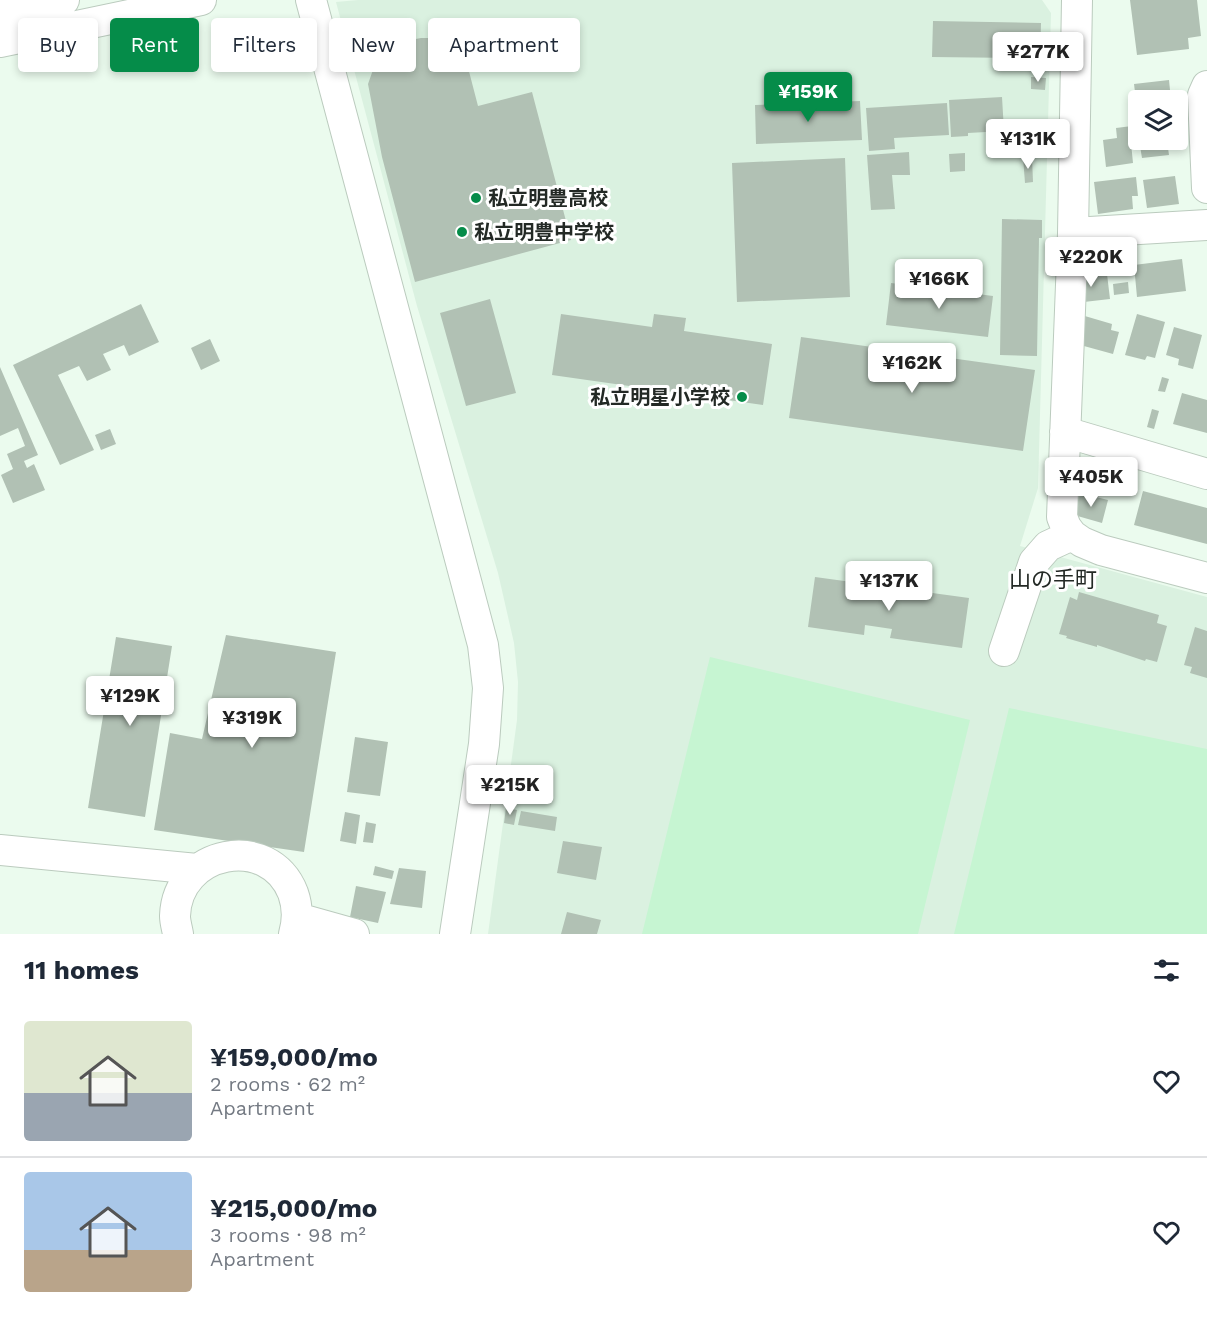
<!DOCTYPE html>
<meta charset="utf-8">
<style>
:root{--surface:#fff;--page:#f2f2f3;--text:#1f2937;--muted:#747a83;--line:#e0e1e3;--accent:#058c49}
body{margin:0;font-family:"Work Sans","Noto Sans JP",sans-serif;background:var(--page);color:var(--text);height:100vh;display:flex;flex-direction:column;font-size:22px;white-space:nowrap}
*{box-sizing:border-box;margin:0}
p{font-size:20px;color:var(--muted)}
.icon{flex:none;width:33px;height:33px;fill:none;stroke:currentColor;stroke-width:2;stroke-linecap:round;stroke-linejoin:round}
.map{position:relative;height:934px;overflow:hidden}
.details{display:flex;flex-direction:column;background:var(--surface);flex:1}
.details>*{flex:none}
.hud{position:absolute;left:18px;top:18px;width:600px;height:54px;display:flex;gap:12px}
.fabs{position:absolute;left:1128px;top:90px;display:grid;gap:12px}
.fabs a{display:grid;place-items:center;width:60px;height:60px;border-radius:6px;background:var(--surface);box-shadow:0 3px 9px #0003;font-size:30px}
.price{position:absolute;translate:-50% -51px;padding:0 14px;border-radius:6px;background:#fff;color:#222;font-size:20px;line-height:39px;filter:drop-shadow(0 2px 3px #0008)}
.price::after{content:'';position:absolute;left:50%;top:36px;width:18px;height:14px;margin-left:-9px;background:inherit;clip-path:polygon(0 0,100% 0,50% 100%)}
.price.on{background:var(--accent);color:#fff}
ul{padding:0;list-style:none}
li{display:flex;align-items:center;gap:18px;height:150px;padding:0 24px}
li+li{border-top:2px solid var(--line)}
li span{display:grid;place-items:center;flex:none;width:168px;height:120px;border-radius:6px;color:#555}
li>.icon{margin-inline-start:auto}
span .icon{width:72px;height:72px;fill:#fffc;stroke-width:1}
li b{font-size:26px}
h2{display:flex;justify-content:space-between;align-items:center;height:72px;padding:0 24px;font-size:26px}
.pill{padding:0 21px;border-radius:6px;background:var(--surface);box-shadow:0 3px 9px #0003;font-size:21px;line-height:54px}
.pill.on{background:var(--accent);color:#fff}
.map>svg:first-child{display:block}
.built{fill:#daf1e0}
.green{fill:#c6f5d2}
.building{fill:#b1c1b4}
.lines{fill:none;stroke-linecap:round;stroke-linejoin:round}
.minor-casing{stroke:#bbcbbe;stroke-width:32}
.minor{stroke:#fff;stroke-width:30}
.poi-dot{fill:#058c49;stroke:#fff;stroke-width:2}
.labels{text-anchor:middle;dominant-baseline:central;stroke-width:6;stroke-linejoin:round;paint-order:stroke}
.poi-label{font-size:20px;font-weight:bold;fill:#232925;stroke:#fff;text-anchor:start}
.quarter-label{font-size:22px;fill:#232925;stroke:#fff}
</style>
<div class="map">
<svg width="1207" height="934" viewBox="0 0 1207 934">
<rect width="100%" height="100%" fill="#ebfbee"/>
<path class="built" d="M358,0h684l9,13 -13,475 -18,58 187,51v337h-719l29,-214 1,-38 -4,-39 -16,-70 -81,-267 -81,-304z"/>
<path class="green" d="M710,657l260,63 -52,214h-276z
M1009,708l198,41v185h-253z"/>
<path class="building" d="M1130,0h67l4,36 -13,2 1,11 -52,6z
M933,21l108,2 -1,41h-20v-6l-88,-1z
M421,38h13l15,5 16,13 13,50 54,-14 39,148 -156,42 -33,-125 -14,-73 6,-17 15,-18 16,-8z
M1031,77l15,1 -1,12 -14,-1z
M1169,80l2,20h-33l-1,8 -3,-24z
M1002,97l2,34 -36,2v3l-17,1 -2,-37z
M860,101l2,39 -106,4 -1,-39z
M947,103l2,32 -55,3 1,11 -26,2 -3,-43z
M1132,126l2,16 -3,1 2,20 -27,4 -3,-27 14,-2 -1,-10z
M1139,140h39l1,6 -11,2 1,7 -27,3z
M909,152l1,23h-18l3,34 -24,1 -4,-55z
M965,153v18l-15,1 -1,-18z
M1023,157h9l1,25 -8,1z
M845,158l5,139 -113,5 -5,-139z
M1175,176l4,28 -32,4 -4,-28z
M1136,177l2,19h-6l1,13 -35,5 -4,-32z
M1002,219l40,1v18h-3l-2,118 -37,-1z
M1182,259l4,32 -49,6 -3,-32z
M1107,274l3,25 -35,4 -3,-25z
M1128,282l1,11 -15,2 -1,-11z
M891,283l102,13 -5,41 -102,-12z
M490,299l26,94 -50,13 -26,-93z
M141,304l18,38 -30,14 -5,-11 -21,9 8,16 -24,11 -8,-15 -21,9 36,75 -34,15 -47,-100z
M561,314l91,13 2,-13 32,4 -2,13 88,13 -9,61 -211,-30z
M1078,314l34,10 -1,6 8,2 -6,22 -40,-11z
M1137,314l28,8 -10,36 -8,-2 -2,4 -20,-5z
M1174,327l28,8 -9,34 -15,-4 1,-6 -13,-4z
M801,337l234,33 -12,81 -234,-33z
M210,339l10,22 -19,9 -10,-22z
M0,367l38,88 -14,6 3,7 7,-4 11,26 -32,13 -12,-28 12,-6 -6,-15 18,-8 -7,-18 -18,8z
M1162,377l7,2 -4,13 -7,-1z
M1182,393l25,7v33l-34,-9z
M1152,409l7,2 -5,18 -7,-2z
M110,429l6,15 -15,6 -6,-15z
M1143,491l64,17v36l-73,-19z
M1080,493l28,7 -6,23 -28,-8z
M815,577l154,21 -7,50 -72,-10 2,-9 -27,-4 -1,10 -56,-8z
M1079,592l80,23 -2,8 10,3 -10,36 -11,-3 -1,2 -48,-16v2l-31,-9 1,-2 -8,-2 11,-37 7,3z
M1195,627l12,4v47l-17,-5 2,-6 -8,-2z
M226,635l110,17 -32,200 -150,-22 16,-97 32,6z
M116,637l56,9 -27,171 -57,-9z
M355,737l33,5 -8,54 -33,-4z
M506,808l11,2 -3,15 -10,-2z
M521,811l36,6 -2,14 -37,-6z
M345,812l15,3 -4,29 -16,-3z
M366,822l10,2 -3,19 -10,-1z
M563,841l39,6 -6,33 -39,-7z
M375,866l19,5 -2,8 -19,-4z
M399,868l27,3 -4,37 -32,-4z
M356,886l30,6 -8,31 -28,-6z
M567,912l34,8 -4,14h-36z"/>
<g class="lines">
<defs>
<path id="minor" d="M311,0l172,645 5,43 -4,56 -29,190
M1077,0l-4,233 -11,284 4,10 6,8 10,7 19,8 106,28
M0,15l64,-15
M0,42l201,-42
M1207,86l-4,9 4,93
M1073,233l134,-8
M1065,432l142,42
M1004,651l30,-89 14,-16 24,-11
M0,850l197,19
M297,918l57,16
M178,934c-1,-6 -3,-12 -3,-18 2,-66 94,-84 118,-23 5,14 5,27 1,41"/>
</defs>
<use href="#minor" class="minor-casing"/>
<use href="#minor" class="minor"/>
</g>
<g class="poi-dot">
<circle cx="476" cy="198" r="6"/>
<circle cx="462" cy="232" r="6"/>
<circle cx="742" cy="397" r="6"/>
</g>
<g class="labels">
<g class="poi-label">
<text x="488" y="198">私立明豊高校</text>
<text x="474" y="232">私立明豊中学校</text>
<text x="730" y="397" text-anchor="end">私立明星小学校</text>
</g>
<g class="quarter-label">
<text x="1053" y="579">山の手町</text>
</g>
</g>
</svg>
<div class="fabs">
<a><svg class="icon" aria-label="layers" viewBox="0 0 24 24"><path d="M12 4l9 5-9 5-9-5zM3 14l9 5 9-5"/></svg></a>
</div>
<b class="price" style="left:1038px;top:83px">¥277K</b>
<b class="price on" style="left:808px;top:123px">¥159K</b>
<b class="price" style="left:1028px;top:170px">¥131K</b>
<b class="price" style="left:1091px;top:288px">¥220K</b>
<b class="price" style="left:939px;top:310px">¥166K</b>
<b class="price" style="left:912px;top:394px">¥162K</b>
<b class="price" style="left:1091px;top:508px">¥405K</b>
<b class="price" style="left:889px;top:612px">¥137K</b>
<b class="price" style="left:130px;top:727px">¥129K</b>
<b class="price" style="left:252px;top:749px">¥319K</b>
<b class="price" style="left:510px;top:816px">¥215K</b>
<div class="hud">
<a class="pill">Buy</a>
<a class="pill on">Rent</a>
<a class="pill">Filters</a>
<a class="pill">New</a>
<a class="pill">Apartment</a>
</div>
</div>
<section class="details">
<h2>11 homes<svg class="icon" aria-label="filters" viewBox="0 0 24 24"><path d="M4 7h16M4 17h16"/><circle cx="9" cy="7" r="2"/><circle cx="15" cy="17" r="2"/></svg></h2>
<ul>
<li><span style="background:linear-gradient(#dfe7d0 60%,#9aa5b1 0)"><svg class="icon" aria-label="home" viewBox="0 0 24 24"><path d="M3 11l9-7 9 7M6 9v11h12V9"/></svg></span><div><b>¥159,000/mo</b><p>2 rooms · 62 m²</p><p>Apartment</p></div><svg class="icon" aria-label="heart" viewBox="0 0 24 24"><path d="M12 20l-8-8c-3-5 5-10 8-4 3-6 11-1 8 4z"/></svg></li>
<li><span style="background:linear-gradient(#a9c7e8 65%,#b9a48a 0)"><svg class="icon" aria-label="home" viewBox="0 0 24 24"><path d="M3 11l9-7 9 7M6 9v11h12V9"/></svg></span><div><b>¥215,000/mo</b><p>3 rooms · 98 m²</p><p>Apartment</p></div><svg class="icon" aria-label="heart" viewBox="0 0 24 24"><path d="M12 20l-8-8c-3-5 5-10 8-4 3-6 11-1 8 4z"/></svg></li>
</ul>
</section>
